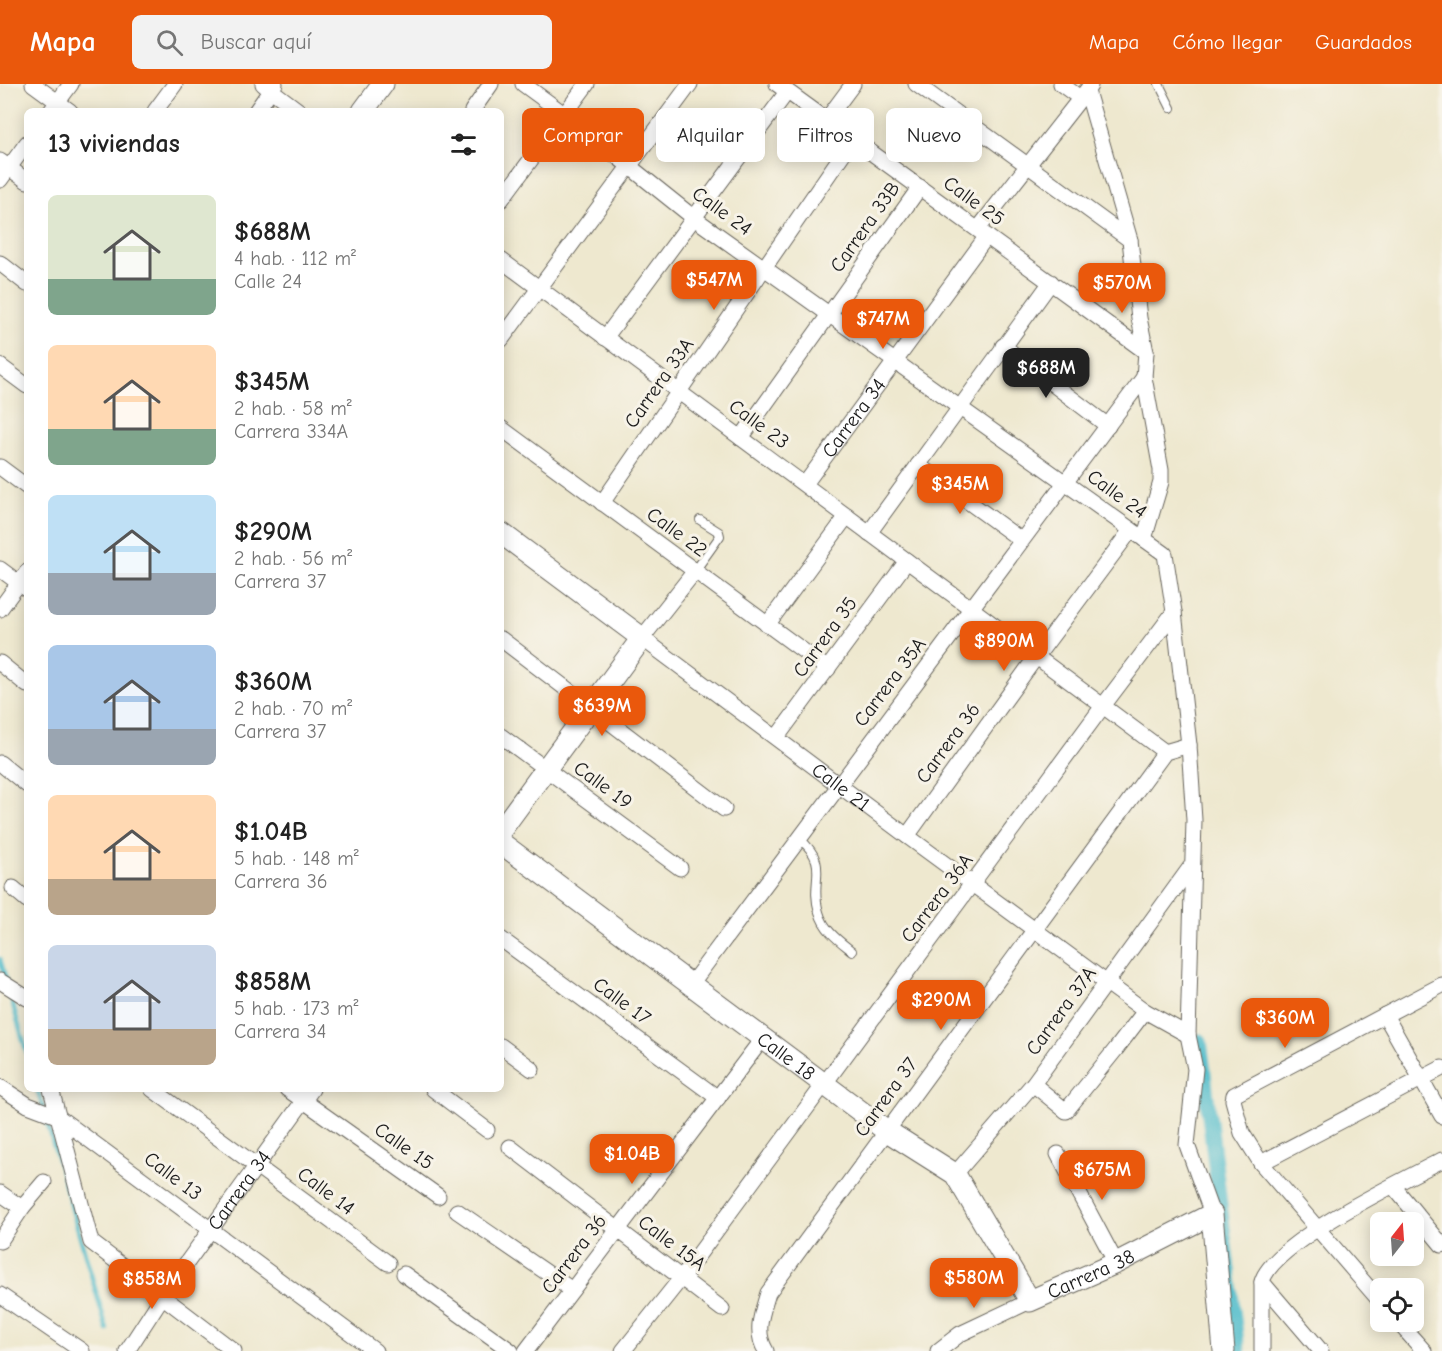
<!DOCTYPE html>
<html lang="es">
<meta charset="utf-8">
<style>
:root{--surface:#fff;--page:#f2f2f2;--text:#222;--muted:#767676;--accent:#ea580c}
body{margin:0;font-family:"Comic Neue",sans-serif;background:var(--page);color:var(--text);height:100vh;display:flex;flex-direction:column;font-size:22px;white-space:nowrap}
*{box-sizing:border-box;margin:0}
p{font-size:20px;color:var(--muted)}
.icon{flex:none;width:33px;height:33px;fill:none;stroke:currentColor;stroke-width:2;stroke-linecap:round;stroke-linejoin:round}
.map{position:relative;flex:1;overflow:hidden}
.sheet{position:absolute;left:24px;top:24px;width:480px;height:984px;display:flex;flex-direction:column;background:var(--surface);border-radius:9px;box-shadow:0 3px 15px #0003}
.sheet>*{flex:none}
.hud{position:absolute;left:522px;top:24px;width:570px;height:54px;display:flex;gap:12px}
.needle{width:39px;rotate:17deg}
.tools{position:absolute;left:1370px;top:1128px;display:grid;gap:12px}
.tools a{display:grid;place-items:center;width:54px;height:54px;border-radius:9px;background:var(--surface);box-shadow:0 3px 15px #0003;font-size:30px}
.price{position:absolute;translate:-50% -51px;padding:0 14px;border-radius:12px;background:var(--accent);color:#fff;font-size:20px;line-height:39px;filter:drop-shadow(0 2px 3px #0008)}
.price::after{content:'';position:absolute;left:50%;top:36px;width:18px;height:14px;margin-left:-9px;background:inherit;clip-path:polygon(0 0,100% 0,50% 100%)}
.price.current{background:#222;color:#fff}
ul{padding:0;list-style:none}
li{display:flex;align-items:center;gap:18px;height:150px;padding:0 24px}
li span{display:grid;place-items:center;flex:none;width:168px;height:120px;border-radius:9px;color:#555}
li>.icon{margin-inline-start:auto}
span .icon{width:72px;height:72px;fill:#fffc;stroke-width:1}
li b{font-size:26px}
h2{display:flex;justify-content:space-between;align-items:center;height:72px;padding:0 24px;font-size:26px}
.pill{padding:0 21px;border-radius:9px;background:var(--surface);box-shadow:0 3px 15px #0003;font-size:21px;line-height:54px}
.pill.current{background:var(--accent);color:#fff}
header{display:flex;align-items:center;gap:36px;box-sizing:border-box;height:84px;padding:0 30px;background:var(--accent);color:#fff}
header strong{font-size:28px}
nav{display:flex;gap:33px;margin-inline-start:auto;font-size:21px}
.search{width:420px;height:54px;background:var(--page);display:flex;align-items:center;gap:15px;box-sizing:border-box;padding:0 21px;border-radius:9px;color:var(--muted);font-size:22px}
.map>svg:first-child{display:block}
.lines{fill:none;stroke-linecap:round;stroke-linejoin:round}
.stream{stroke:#50bccb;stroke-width:4.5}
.canal{stroke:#50bccb;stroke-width:15}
.lane-casing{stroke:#66635b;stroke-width:10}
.street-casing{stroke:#66635b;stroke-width:17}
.secondary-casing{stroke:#66635b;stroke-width:23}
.lane{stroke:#fff;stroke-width:8}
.street{stroke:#fff;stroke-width:15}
.secondary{stroke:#fff;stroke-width:21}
.labels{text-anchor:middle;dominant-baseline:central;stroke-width:6;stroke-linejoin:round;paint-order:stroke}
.street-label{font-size:20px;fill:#1c1c1c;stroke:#f7f3e8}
</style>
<header>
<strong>Mapa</strong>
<div class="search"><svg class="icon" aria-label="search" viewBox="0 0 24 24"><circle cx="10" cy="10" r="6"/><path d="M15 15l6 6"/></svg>Buscar aquí</div>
<nav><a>Mapa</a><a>Cómo llegar</a><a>Guardados</a></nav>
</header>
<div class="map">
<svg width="1442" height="1267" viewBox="0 0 1442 1267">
<rect width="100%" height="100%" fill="#f7f3e8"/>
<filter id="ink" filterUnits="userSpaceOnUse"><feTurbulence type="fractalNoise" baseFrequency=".0167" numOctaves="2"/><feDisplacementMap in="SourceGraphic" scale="12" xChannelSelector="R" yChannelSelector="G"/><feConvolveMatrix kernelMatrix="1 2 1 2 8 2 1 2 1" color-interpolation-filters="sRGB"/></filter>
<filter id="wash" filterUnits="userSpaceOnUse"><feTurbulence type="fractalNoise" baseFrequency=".008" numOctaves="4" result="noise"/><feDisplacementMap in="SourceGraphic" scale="24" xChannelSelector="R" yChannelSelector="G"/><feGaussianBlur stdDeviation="1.35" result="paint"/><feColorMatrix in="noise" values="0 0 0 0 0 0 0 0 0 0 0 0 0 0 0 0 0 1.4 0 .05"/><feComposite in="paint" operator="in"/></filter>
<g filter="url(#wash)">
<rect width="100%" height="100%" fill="#eee8cf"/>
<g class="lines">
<path class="stream" d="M0,875l6,21
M9,907l18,62
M37,1005l6,18
M45,1031l62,215"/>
<path class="canal" d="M1200,957l38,310"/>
</g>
</g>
<g filter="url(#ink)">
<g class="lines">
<defs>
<path id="lane" d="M1159,0l12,24
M695,487l25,-35 -1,-4 -19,-12
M800,755c31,27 9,40 19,73 5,18 19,28 33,39"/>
<g id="street">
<path d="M33,0l37,27"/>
<path d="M263,0l36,27"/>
<path d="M523,0l41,30 130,104 471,336 9,58 15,133 5,75 -6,215 7,34 -8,76 25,69"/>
<path d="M777,0l369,268"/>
<path d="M916,0l214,156"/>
<path d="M1061,0l19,14"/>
<path d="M1087,7l43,149 9,78 7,34 -2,25 17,93v12l-17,57"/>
<path d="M51,27l20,-27"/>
<path d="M155,27l20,-27"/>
<path d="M256,27l19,-27"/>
<path d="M472,27l19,-27"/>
<path d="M827,35l26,-35"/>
<path d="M0,77l27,20"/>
<path d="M0,96l27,-37"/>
<path d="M501,116l86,-116"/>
<path d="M978,145l112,-143"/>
<path d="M501,176l664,492"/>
<path d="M0,179l27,21"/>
<path d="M605,254l182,-246"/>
<path d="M501,256l189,-256"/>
<path d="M1003,262l105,80"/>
<path d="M0,282l27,20"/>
<path d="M501,344l327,241"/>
<path d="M741,354l179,-251"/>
<path d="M918,381l103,75"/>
<path d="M0,383l27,20"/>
<path id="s1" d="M805,400l182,-248"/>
<path d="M602,419l251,-364"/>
<path d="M869,449l182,-251"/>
<path d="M0,485l27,20"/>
<path id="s2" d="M695,487l-53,67 265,198 238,175 43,24"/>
<path d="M0,525l27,-37"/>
<path d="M767,541l80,-109"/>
<path d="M501,555l223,170"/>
<path d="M0,579l27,22"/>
<path d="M501,652l179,132"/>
<path d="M777,653l130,-176"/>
<path d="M0,679l27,22"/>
<path d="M907,752l129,-179 95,-127"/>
<path d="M13,804l14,12"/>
<path d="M501,855l217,159"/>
<path d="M0,897l27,17"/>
<path d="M691,900l453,-607"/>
<path d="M1385,931l57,101"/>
<path d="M501,962l31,23"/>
<path d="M1033,1000l33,27 50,-62 29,-38"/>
<path d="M0,1003l28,18 29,11 318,235"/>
<path d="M51,1005l40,153 143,109"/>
<path d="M152,1005l236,174"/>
<path d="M287,1005l151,107"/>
<path d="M433,1005l54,41"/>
<path d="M510,1063l212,162"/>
<path d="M1058,1070l58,109"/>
<path d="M1261,1079l181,-95"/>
<path d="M955,1090l78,-90 159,-219"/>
<path d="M1393,1102l49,59"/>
<path d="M0,1109l22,15"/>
<path d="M457,1127l115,79"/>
<path d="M0,1157l22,-33 22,-26"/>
<path d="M404,1190l107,77"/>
<path d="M1262,1198v69"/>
<path d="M0,1211l82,56"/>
<path d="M1380,1217l-119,-138 -19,-30 -9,-33 1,-5 208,-110"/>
<path d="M1398,1238l26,29"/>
<path id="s3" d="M127,1267l35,-54 150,-208"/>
<path d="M526,1267l237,-313"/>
<path d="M623,1267l59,-74 421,-571 71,-94"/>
<path d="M766,1267c-12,-19 -4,-38 2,-58l397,-541 24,-7"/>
<path d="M938,1267l22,-17 70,-33"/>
<path d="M1321,1267l-59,-69c9,-39 142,-102 180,-122"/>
</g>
<g id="secondary">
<path d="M363,27l20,-27"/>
<path d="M501,449l141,105 -141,192"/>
<path id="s4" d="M501,759l386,288 68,43 75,127 86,-38 96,-49 12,137"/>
</g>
</defs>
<use href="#lane" class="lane-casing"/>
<use href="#street" class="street-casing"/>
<use href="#secondary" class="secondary-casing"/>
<use href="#lane" class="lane"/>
<use href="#street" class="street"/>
<use href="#secondary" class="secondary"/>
</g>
</g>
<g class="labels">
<g class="street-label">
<text transform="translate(974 117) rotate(36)">Calle 25</text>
<text transform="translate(722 127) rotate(36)">Calle 24</text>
<text transform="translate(865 143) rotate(-55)">Carrera 33B</text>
<text transform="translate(659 299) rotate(-55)">Carrera 33A</text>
<text stroke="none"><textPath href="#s1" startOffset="82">Carrera 34</textPath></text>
<text transform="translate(759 340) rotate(36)">Calle 23</text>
<text transform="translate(1117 410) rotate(36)">Calle 24</text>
<text transform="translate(677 448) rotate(36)">Calle 22</text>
<text transform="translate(825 553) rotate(-54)">Carrera 35</text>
<text transform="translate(890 598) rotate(-53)">Carrera 35A</text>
<text transform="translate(948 659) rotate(-54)">Carrera 36</text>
<text transform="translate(603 701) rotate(36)">Calle 19</text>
<text stroke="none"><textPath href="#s2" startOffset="334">Calle 21</textPath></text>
<text transform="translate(937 814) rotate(-53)">Carrera 36A</text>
<text transform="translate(622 917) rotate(36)">Calle 17</text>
<text transform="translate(1061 927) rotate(-54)">Carrera 37A</text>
<text stroke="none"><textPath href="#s4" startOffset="356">Calle 18</textPath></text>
<text transform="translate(886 1013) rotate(-54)">Carrera 37</text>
<text transform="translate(404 1062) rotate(35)">Calle 15</text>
<text transform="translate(173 1092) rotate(37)">Calle 13</text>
<text stroke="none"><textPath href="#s3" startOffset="196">Carrera 34</textPath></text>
<text transform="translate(326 1107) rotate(37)">Calle 14</text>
<text transform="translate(672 1159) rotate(37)">Calle 15A</text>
<text transform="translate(574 1170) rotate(-53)">Carrera 36</text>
<text stroke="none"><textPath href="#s4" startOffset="776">Carrera 38</textPath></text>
</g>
</g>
</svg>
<div class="tools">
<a><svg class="needle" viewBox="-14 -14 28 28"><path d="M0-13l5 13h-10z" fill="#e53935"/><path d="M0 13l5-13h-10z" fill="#767676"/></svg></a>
<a><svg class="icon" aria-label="locate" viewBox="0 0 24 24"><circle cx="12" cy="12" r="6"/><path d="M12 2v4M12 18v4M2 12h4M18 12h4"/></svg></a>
</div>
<b class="price" style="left:714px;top:227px">$547M</b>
<b class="price" style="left:1122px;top:230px">$570M</b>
<b class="price" style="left:883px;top:266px">$747M</b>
<b class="price current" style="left:1046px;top:315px">$688M</b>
<b class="price" style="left:960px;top:431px">$345M</b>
<b class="price" style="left:1004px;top:588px">$890M</b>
<b class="price" style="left:602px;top:653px">$639M</b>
<b class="price" style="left:941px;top:947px">$290M</b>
<b class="price" style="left:1285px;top:965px">$360M</b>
<b class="price" style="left:632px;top:1101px">$1.04B</b>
<b class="price" style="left:1102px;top:1117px">$675M</b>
<b class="price" style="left:974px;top:1225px">$580M</b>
<b class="price" style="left:152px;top:1226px">$858M</b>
<div class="hud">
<a class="pill current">Comprar</a>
<a class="pill">Alquilar</a>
<a class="pill">Filtros</a>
<a class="pill">Nuevo</a>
</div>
<section class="sheet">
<h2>13 viviendas<svg class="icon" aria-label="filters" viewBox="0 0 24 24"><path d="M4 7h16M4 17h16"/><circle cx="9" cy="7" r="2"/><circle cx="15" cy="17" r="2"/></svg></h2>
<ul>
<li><span style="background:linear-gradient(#dfe7d0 70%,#7fa58c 0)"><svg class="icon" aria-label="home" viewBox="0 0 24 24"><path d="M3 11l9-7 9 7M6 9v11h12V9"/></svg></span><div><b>$688M</b><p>4 hab. · 112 m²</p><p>Calle 24</p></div></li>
<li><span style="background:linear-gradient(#ffd9b3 70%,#7fa58c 0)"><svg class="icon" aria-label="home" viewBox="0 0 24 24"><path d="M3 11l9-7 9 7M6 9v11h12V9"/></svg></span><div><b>$345M</b><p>2 hab. · 58 m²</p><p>Carrera 334A</p></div></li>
<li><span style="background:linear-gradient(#bfe0f5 65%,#9aa5b1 0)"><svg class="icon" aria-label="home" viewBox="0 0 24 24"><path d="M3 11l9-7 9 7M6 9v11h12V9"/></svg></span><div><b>$290M</b><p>2 hab. · 56 m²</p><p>Carrera 37</p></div></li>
<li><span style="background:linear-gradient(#a9c7e8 70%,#9aa5b1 0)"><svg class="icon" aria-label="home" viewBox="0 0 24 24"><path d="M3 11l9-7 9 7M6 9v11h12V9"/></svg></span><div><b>$360M</b><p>2 hab. · 70 m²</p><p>Carrera 37</p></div></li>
<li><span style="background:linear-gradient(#ffd9b3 70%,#b9a48a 0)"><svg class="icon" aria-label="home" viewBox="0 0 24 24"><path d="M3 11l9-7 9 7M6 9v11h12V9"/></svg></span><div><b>$1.04B</b><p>5 hab. · 148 m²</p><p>Carrera 36</p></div></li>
<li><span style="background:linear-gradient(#c9d6e8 70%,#b9a48a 0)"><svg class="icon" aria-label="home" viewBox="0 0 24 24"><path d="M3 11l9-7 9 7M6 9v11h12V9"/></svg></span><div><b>$858M</b><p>5 hab. · 173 m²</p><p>Carrera 34</p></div></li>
</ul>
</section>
</div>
